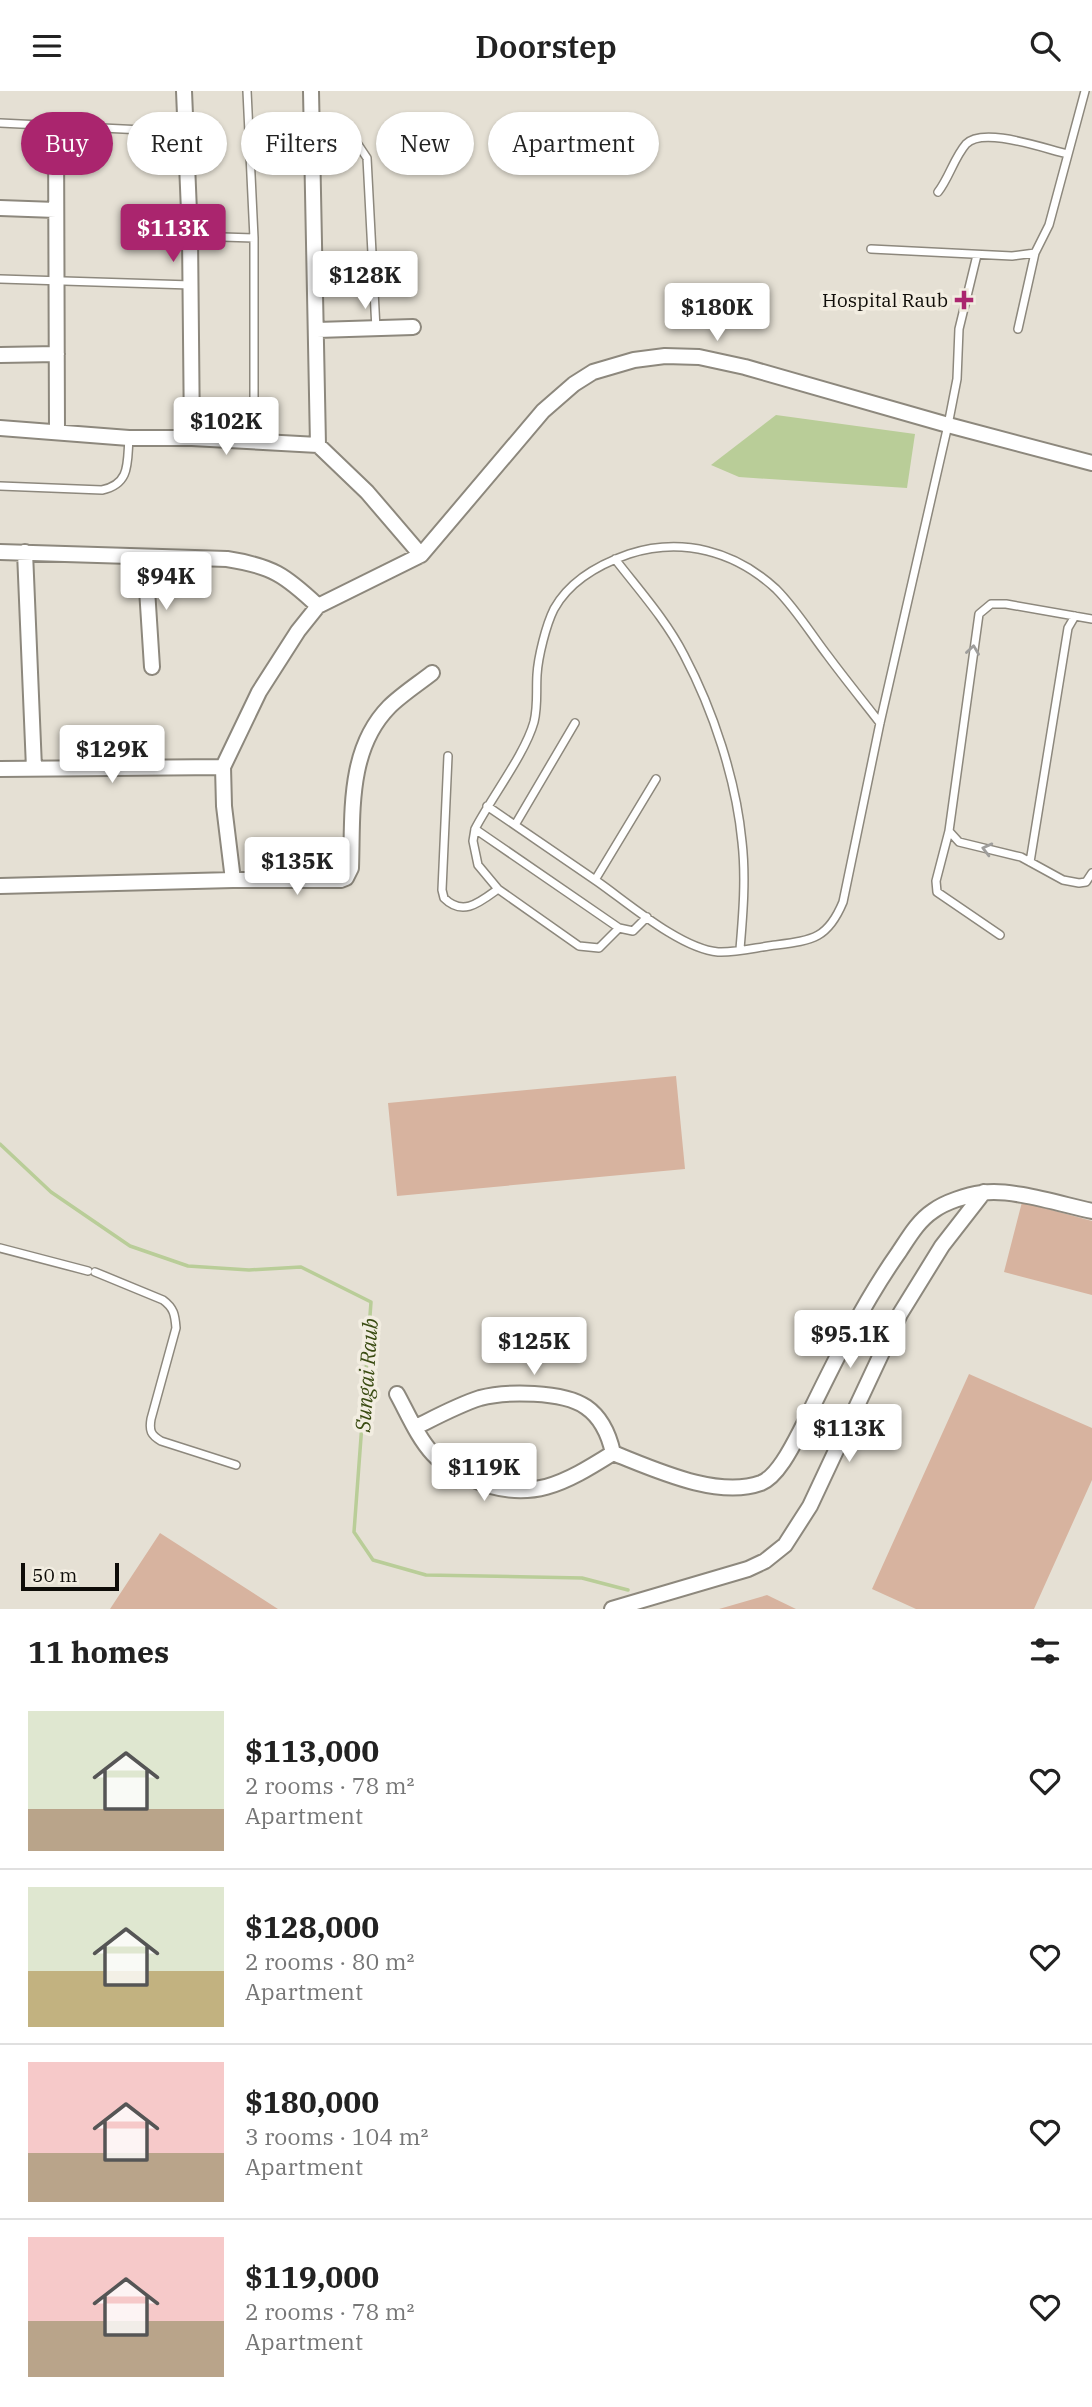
<!DOCTYPE html>
<meta charset="utf-8">
<style>
:root{--surface:#fff;--page:#f6f6f6;--text:#222;--muted:#767676;--line:#e0e0e0;--accent:#aa256e}
body{margin:0;font-family:"IBM Plex Serif",serif;background:var(--page);color:var(--text);height:100vh;display:flex;flex-direction:column;font-size:26px;white-space:nowrap}
*{box-sizing:border-box;margin:0}
p{font-size:23px;color:var(--muted)}
.icon{flex:none;width:38px;height:38px;fill:none;stroke:currentColor;stroke-width:2;stroke-linecap:round;stroke-linejoin:round}
.map{position:relative;height:1518px;overflow:hidden}
.side{display:flex;flex-direction:column;background:var(--surface);flex:1}
.side>*{flex:none}
.top-card{position:absolute;left:21px;top:21px;width:700px;height:63px;display:flex;gap:14px}
.scale{position:absolute;left:21px;bottom:18px;width:98px;box-sizing:border-box;padding-left:7px;border:4px solid #0e0c08;border-top:0;font-size:19px;line-height:24px;white-space:nowrap;color:#0e0c08;-webkit-text-stroke:5px #f2ede1;paint-order:stroke}
.price{position:absolute;translate:-50% -60px;padding:0 16px;border-radius:7px;background:#fff;color:#222;font-size:23px;line-height:46px;filter:drop-shadow(0 2px 4px #0008)}
.price::after{content:'';position:absolute;left:50%;top:42px;width:21px;height:16px;margin-left:-10px;background:inherit;clip-path:polygon(0 0,100% 0,50% 100%)}
.price.current{background:var(--accent);color:#fff}
ul{padding:0;list-style:none}
li{display:flex;align-items:center;gap:21px;height:175px;padding:0 28px}
li+li{border-top:2px solid var(--line)}
li span{display:grid;place-items:center;flex:none;width:196px;height:140px;border-radius:0px;color:#555}
li>.icon{margin-inline-start:auto}
span .icon{width:84px;height:84px;fill:#fffc;stroke-width:1}
li b{font-size:30px}
h2{display:flex;justify-content:space-between;align-items:center;height:84px;padding:0 28px;font-size:30px}
.pill{padding:0 24px;border-radius:32px;background:var(--surface);box-shadow:0 2px 5px #0004;font-size:24px;line-height:63px}
.pill.current{background:var(--accent);color:#fff}
header{display:flex;justify-content:space-between;align-items:center;height:91px;padding:0 28px;background:var(--surface);font-size:32px;font-weight:600}
.map>svg:first-child{display:block}
.green{fill:#d7b39f}
.water{fill:#b9cd98}
.lines{fill:none;stroke-linecap:round;stroke-linejoin:round}
.stream{stroke:#b9cd98;stroke-width:3.5}
.lane-casing{stroke:#8d887d;stroke-width:10}
.street-casing{stroke:#8d887d;stroke-width:18}
.lane{stroke:#fff;stroke-width:7}
.street{stroke:#fff;stroke-width:14}
.oneway{stroke:#9f9e9c}
.poi-dot{fill:#aa256e;stroke:#f2ede1;stroke-width:2.5}
.labels{text-anchor:middle;dominant-baseline:central;stroke-width:7;stroke-linejoin:round;paint-order:stroke}
.poi-label{font-size:19px;fill:#0e0c08;stroke:#f2ede1;text-anchor:end}
.water-label{font-size:21px;font-style:italic;fill:#394b11;stroke:#f2ede1}
</style>
<header><svg class="icon" aria-label="menu" viewBox="0 0 24 24"><path d="M4 6h16M4 12h16M4 18h16"/></svg>Doorstep<svg class="icon" aria-label="search" viewBox="0 0 24 24"><circle cx="10" cy="10" r="6"/><path d="M15 15l6 6"/></svg></header>
<div class="map">
<svg width="1092" height="1518" viewBox="0 0 1092 1518">
<rect width="100%" height="100%" fill="#e5e0d4"/>
<path class="green" d="M676,985l9,93 -288,27 -9,-93z
M1022,1111l70,19v74l-88,-23z
M969,1283l123,54v52l-58,129h-118l-44,-20z
M160,1442l118,76h-168z
M767,1504l29,14h-77z"/>
<path class="water" d="M776,324l139,19 -8,54 -168,-11 -28,-12z"/>
<g class="lines">
<path class="stream" d="M0,1053l51,48 79,54 58,20 61,4 52,-3 70,35 -17,230 19,28 53,15 156,3 46,12"/>
<defs>
<path id="lane" d="M247,0l7,147v203
M0,32l184,9
M311,49l46,3 10,15 9,171
M938,101c11,-14 16,-34 28,-48 17,-18 79,5 102,10
M190,145l64,2
M871,158l141,7 23,-3 14,-28 36,-134
M0,188l191,6
M1018,238l17,-76
M0,395l102,4c29,-6 25,-28 27,-52
M615,468c24,31 51,61 69,96 29,55 52,124 58,187 4,35 1,72 -2,107
M1092,528l-86,-15h-15l-12,10 -30,217 10,11 62,15 42,23 16,3 7,-1 6,-9
M448,665l-6,134 2,8c19,19 36,4 54,-9
M487,715c37,25 74,51 111,76 30,21 83,67 120,70 18,1 40,-5 58,-7 38,-5 52,-7 67,-43l37,-179 68,-298 9,-46 2,-50 18,-74
M515,734l60,-102
M475,738l144,99 14,3 14,-14
M949,740l-13,50 1,11 63,43
M1030,771l38,-234 7,-12
M595,789l61,-101
M619,837l-20,20 -20,-2 -81,-57 -20,-24 -5,-24 2,-12c16,-31 50,-75 59,-107 4,-17 2,-29 3,-47 1,-18 9,-50 17,-66 16,-29 46,-45 75,-55 53,-17 106,-3 147,35 20,20 35,45 52,67 17,23 35,45 52,67
M0,1157l88,23
M95,1181l68,28c11,8 12,15 13,28l-25,91c-2,12 0,16 10,22l75,24"/>
<path id="street" d="M184,0l6,145 2,202
M311,0l7,354
M56,35l1,306
M0,117l56,2
M317,239l96,-3
M0,264l57,-1
M0,337l129,10h63l126,7 49,47 54,63
M0,461l227,7c45,7 58,16 91,47
M25,461l9,216
M145,467l7,109
M0,678l223,-2
M233,789l-9,-74 -1,-39 36,-75 39,-61 20,-25 103,-51 122,-144 31,-27 19,-12 41,-12 31,-4 34,1 46,10 203,58 144,38
M0,795l233,-6h108l5,-2 5,-10c2,-54 -4,-118 38,-161 12,-12 29,-23 43,-34
M397,1303c11,20 21,44 36,60 11,12 27,20 41,26 56,24 91,3 139,-27
M416,1336c20,-10 42,-22 64,-29 26,-7 83,-7 106,9 16,11 23,28 27,46
M613,1362c41,16 104,46 148,30 18,-7 34,-42 43,-59 29,-59 57,-118 95,-172 10,-15 19,-31 34,-41 12,-9 34,-16 49,-18 29,-5 81,12 110,18
M612,1518l136,-40 17,-8 20,-16 25,-39 90,-192 42,-68 42,-54"/>
</defs>
<use href="#lane" class="lane-casing"/>
<use href="#street" class="street-casing"/>
<use href="#lane" class="lane"/>
<use href="#street" class="street"/>
</g>
<defs><path id="oneway-chevron" d="M-2-3.5L2.5 0L-2 3.5" fill="none" stroke-width="1.6" stroke-linecap="round" stroke-linejoin="round" transform="scale(1.75)"/></defs>
<g class="oneway">
<use href="#oneway-chevron" transform="translate(973 559) rotate(-82)"/>
<use href="#oneway-chevron" transform="translate(987 758) rotate(-166)"/>
</g>
<path class="poi-dot" d="M960.5 198.5h7v7h7v7h-7v7h-7v-7h-7v-7h7z"/>
<g class="labels">
<g class="poi-label">
<text x="948" y="209">Hospital Raub</text>
</g>
<g class="water-label">
<text transform="translate(366 1284) rotate(-86)">Sungai Raub</text>
</g>
</g>
</svg>
<div class="scale">50 m</div>
<b class="price current" style="left:173px;top:173px">$113K</b>
<b class="price" style="left:365px;top:220px">$128K</b>
<b class="price" style="left:717px;top:252px">$180K</b>
<b class="price" style="left:226px;top:366px">$102K</b>
<b class="price" style="left:166px;top:521px">$94K</b>
<b class="price" style="left:112px;top:694px">$129K</b>
<b class="price" style="left:297px;top:806px">$135K</b>
<b class="price" style="left:850px;top:1279px">$95.1K</b>
<b class="price" style="left:534px;top:1286px">$125K</b>
<b class="price" style="left:849px;top:1373px">$113K</b>
<b class="price" style="left:484px;top:1412px">$119K</b>
<div class="top-card">
<a class="pill current">Buy</a>
<a class="pill">Rent</a>
<a class="pill">Filters</a>
<a class="pill">New</a>
<a class="pill">Apartment</a>
</div>
</div>
<section class="side">
<h2>11 homes<svg class="icon" aria-label="filters" viewBox="0 0 24 24"><path d="M4 7h16M4 17h16"/><circle cx="9" cy="7" r="2"/><circle cx="15" cy="17" r="2"/></svg></h2>
<ul>
<li><span style="background:linear-gradient(#dfe7d0 70%,#b9a48a 0)"><svg class="icon" aria-label="home" viewBox="0 0 24 24"><path d="M3 11l9-7 9 7M6 9v11h12V9"/></svg></span><div><b>$113,000</b><p>2 rooms · 78 m²</p><p>Apartment</p></div><svg class="icon" aria-label="heart" viewBox="0 0 24 24"><path d="M12 20l-8-8c-3-5 5-10 8-4 3-6 11-1 8 4z"/></svg></li>
<li><span style="background:linear-gradient(#dfe7d0 60%,#c2b280 0)"><svg class="icon" aria-label="home" viewBox="0 0 24 24"><path d="M3 11l9-7 9 7M6 9v11h12V9"/></svg></span><div><b>$128,000</b><p>2 rooms · 80 m²</p><p>Apartment</p></div><svg class="icon" aria-label="heart" viewBox="0 0 24 24"><path d="M12 20l-8-8c-3-5 5-10 8-4 3-6 11-1 8 4z"/></svg></li>
<li><span style="background:linear-gradient(#f6c9c9 65%,#b9a48a 0)"><svg class="icon" aria-label="home" viewBox="0 0 24 24"><path d="M3 11l9-7 9 7M6 9v11h12V9"/></svg></span><div><b>$180,000</b><p>3 rooms · 104 m²</p><p>Apartment</p></div><svg class="icon" aria-label="heart" viewBox="0 0 24 24"><path d="M12 20l-8-8c-3-5 5-10 8-4 3-6 11-1 8 4z"/></svg></li>
<li><span style="background:linear-gradient(#f6c9c9 60%,#b9a48a 0)"><svg class="icon" aria-label="home" viewBox="0 0 24 24"><path d="M3 11l9-7 9 7M6 9v11h12V9"/></svg></span><div><b>$119,000</b><p>2 rooms · 78 m²</p><p>Apartment</p></div><svg class="icon" aria-label="heart" viewBox="0 0 24 24"><path d="M12 20l-8-8c-3-5 5-10 8-4 3-6 11-1 8 4z"/></svg></li>
</ul>
</section>
